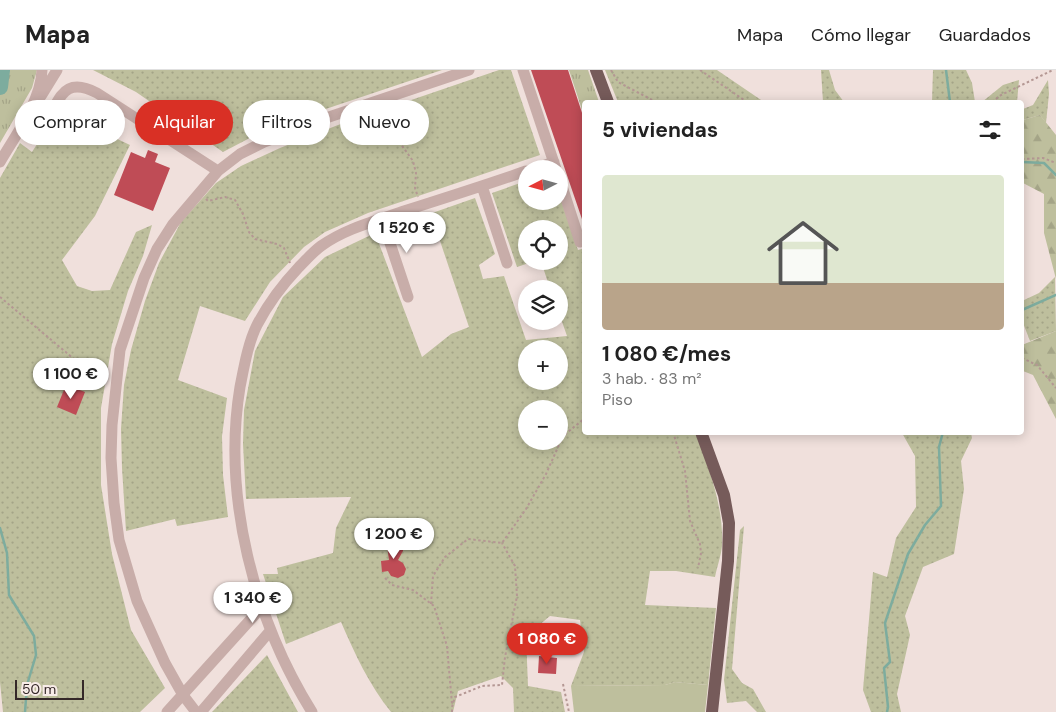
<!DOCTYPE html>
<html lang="es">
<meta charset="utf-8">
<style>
:root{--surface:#fff;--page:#f2f2f2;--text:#222;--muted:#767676;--line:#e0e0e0;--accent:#d93025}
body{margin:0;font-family:"DM Sans",sans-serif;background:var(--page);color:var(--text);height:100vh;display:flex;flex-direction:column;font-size:19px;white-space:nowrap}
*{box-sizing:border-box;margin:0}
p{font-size:16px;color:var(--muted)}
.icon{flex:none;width:28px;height:28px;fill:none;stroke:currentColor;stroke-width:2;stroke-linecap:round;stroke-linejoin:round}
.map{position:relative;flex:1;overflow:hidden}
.drawer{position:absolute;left:582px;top:30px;width:442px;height:335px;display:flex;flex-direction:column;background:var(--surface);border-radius:5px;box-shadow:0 2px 12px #0003}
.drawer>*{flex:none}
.top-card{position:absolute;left:15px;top:30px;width:475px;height:45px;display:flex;gap:10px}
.needle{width:32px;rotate:264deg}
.fabs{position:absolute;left:518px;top:90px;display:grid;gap:10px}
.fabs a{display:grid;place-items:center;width:50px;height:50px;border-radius:50%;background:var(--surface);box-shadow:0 2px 12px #0003;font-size:25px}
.scale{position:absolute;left:15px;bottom:12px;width:69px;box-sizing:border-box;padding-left:5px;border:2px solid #352829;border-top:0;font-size:14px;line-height:18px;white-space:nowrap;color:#352829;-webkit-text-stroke:4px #f8ece8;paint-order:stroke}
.price{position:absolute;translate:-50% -42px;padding:0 11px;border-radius:18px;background:#fff;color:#222;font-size:16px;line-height:32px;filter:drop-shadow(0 1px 2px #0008)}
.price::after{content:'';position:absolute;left:50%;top:30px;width:15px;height:11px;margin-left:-8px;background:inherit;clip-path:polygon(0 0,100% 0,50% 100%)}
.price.selected{background:var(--accent);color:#fff}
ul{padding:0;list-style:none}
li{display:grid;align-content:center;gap:10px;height:265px;padding:0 20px}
li span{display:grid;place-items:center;height:155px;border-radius:5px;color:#555}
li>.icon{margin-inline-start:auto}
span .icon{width:90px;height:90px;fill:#fffc;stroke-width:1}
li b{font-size:21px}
h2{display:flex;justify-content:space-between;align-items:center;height:60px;padding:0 20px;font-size:21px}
.pill{padding:0 18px;border-radius:22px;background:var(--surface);box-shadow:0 2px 12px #0003;font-size:18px;line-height:45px}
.pill.selected{background:var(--accent);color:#fff}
header{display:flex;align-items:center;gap:30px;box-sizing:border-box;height:70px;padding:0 25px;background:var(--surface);border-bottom:1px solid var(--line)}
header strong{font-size:24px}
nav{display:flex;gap:28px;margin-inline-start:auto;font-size:18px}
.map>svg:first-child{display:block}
.grass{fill:url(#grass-dots);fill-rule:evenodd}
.forest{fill:url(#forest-firs)}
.park{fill:url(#park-tufts)}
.garden{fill:#bebf9d}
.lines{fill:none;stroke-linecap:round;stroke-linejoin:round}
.stream{stroke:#7dac9e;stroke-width:2.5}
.river{stroke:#7dac9e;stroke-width:16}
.building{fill:#bf4c56}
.path{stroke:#b49793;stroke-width:2;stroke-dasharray:2.5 2.5;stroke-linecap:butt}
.minor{stroke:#c8ada9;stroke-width:11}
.major{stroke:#765b5a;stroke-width:12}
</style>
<header>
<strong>Mapa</strong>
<nav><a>Mapa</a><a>Cómo llegar</a><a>Guardados</a></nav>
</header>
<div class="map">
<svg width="1056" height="642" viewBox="0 0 1056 642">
<defs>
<pattern id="grass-dots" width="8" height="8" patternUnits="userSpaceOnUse" patternTransform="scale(1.25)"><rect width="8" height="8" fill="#bebf9d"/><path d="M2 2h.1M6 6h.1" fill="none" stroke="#a4a487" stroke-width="1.8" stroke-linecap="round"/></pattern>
<pattern id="forest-firs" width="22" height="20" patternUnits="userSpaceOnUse" patternTransform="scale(1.25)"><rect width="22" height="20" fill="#bebf9d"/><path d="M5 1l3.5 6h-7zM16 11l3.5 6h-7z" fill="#a4a487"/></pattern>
<pattern id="park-tufts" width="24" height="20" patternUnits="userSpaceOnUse" patternTransform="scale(1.25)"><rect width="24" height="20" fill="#bebf9d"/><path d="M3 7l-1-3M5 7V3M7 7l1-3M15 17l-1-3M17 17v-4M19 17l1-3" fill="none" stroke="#a4a487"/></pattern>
</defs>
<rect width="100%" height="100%" fill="#f0e0dc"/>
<path class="grass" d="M93,0h349l-173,58 -46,24 -87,-60z
M499,0h12l29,85 -172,58 -43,19 -21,15 -34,35 -25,39 -45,-15 -22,74 49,18 -5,38 1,39 5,42 -51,9 -2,-7 -49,12 -4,-63 -1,-39 3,-44 7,-35 14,-49 14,-38 22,-41 35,-39 25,-17 39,-18 58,-23z
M605,0h112l47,32h-146z
M821,0h8l6,20 9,12h-21z
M933,0h33l6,13 3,19h-43z
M1019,10l-2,22h-35l21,-17z
M1048,10l1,14 -3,29 -6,-8 -17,5v-11l10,-4z
M58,41l72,34 -35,71 -33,44 15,26 15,5 18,-1 26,-58 16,-7 -9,31 -15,35 -16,53 -11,64v77l11,69 19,76 34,58 -25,24h-137l-3,-30v-504l20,-35 12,9z
M526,111v20h33v-7l19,56 7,-2v184l111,1c13,36 28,74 26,113 -1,10 -5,21 -7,31l-39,-6h-26l-5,34 71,3 -8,77 -33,-3 -10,3 -94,1 13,-34 -4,-32 -30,-4 -24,20 2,50 33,6 4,20h-51l-1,-24 -12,-12 -43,15 -5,21h-62c-22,-27 -36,-58 -50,-90l-55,22 -23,-70h15l-1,-6 56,-15 3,-25 15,-31 -105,2 -3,-55 1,-34 11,-59 28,-54 42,-40 50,-24 47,124 29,-23 18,-7 -33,-98 -37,12 -4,-15 80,-28 20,56 -16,11 4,14 21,-3 22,64 41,-4 -8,-23v-24h-9l-9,-28h18v-32h-33v32h9l-18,6 -25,-74zM526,279h33v32h-33zM526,339h33v32h-33z
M1055,207l1,54 -26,10 -7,-18 -1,-22 17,-8z
M902,363h69l1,5 -11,23 3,28 -10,65 -31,13 -18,49 5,19 -13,59 4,18h-30l-8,-22 10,-118 14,5 9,-39 20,-31 -1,-51z
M744,456l-12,143 10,14 11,6 13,23h-9l-11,-11 -19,2 -3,-23 16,-150z
M267,585l31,57h-86z"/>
<path class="forest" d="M1040,45l16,20v144l-12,-46v-39l-21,-11v-63z
M1056,261v88l-23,-44 -10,-4 -1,-26z"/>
<path class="park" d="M0,0h37l-5,18 -32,55z
M569,0h19l11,32h-14v17z"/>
<path class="garden" d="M675,612l33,3 -3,27h-131l-3,-26 94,-1z"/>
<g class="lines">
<path class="stream" d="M946,0l4,32
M1022,92l22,1 12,12
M1022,240l34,-15
M0,458l7,25 2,42 25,41 2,19 -9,30 -2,27
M887,642l1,-5 -4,-39 6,-6 -5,-39 23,-69 17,-29 16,-19 -2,-59 4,-15"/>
<path class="river" d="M0,17l2,-17"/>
</g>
<path class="building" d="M531,0h37l17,52v103h-1z
M148,80l10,4 -3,8 15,6 -17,43 -39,-16 17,-43 14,6z
M66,315l19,7 -9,23 -19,-8z
M394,470l6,2 3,3v6l-5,9 5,3 3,6 -2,6 -6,3 -7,-2 -3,-5 -6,1 -1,-11 8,-1 -2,-14 4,-5z
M539,586l18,2 -1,16 -18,-1z"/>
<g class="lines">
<path class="path" d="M611,0l7,12 38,20
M700,0l47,32
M992,32l9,-7 52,-25
M388,39l7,27 18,25 3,12 -1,15 3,9
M1022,89l21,-1 13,5
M206,129l2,2 17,-4 10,3 8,14 6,18 6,7 22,5 7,4 6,15
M0,227l74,62 34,17
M1022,288l15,7 19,23
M673,362l12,39 5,50 10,23 1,9 -3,15
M385,508l7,7 21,5 21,16 13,40 5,58
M431,534l2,-28 12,-19 23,-18 34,4 24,-34 20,-35 17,-38 22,-18
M563,614l6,28
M452,642v-5l3,-10 27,-11 20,-1 3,-28 12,-61 -2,-30 -13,-23"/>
<path class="minor" d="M523,0l33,99
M41,26l16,-26
M25,48c4,1 8,3 12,3 24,-1 16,-51 60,-28l121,78
M0,92c15,-26 41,-61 42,-92
M534,99l20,-7
M559,107l21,65 5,-2
M482,116l25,77
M382,149l26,78
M167,642l94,-104
M196,642l-13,-17 -18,-32 -28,-62 -18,-61 -5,-37 -3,-45 1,-33 8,-75 24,-72 13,-29 16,-25 45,-53 22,-17 24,-12 62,-24 143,-48
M201,642l69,-81
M312,642c-58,-93 -90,-216 -72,-325 4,-20 8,-44 17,-62 11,-21 26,-41 42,-58 7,-7 14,-15 22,-21 25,-18 55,-25 83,-35 41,-13 82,-26 122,-40"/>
<path class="major" d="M596,0l12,32
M701,362l23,63 5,28 -1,38 -16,151"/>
</g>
</svg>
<div class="fabs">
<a><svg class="needle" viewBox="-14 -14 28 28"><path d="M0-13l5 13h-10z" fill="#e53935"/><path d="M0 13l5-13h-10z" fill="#767676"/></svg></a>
<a><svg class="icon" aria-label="locate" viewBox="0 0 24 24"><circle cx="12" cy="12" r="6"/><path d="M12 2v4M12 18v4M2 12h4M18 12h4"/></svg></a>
<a><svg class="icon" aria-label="layers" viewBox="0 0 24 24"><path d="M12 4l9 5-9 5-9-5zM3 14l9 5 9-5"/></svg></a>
<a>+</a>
<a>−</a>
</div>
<div class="scale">50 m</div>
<b class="price" style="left:407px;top:184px">1 520 €</b>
<b class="price" style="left:71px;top:330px">1 100 €</b>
<b class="price" style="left:394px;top:490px">1 200 €</b>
<b class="price" style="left:253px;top:554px">1 340 €</b>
<b class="price selected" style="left:547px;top:595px">1 080 €</b>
<div class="top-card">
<a class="pill">Comprar</a>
<a class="pill selected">Alquilar</a>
<a class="pill">Filtros</a>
<a class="pill">Nuevo</a>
</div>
<section class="drawer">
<h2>5 viviendas<svg class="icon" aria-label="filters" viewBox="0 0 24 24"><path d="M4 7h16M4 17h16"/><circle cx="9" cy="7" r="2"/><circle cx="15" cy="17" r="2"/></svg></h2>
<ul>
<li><span style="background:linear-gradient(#dfe7d0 70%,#b9a48a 0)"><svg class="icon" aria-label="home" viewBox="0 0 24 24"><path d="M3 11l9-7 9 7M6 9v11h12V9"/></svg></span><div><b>1 080 €/mes</b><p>3 hab. · 83 m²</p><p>Piso</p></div></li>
</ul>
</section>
</div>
